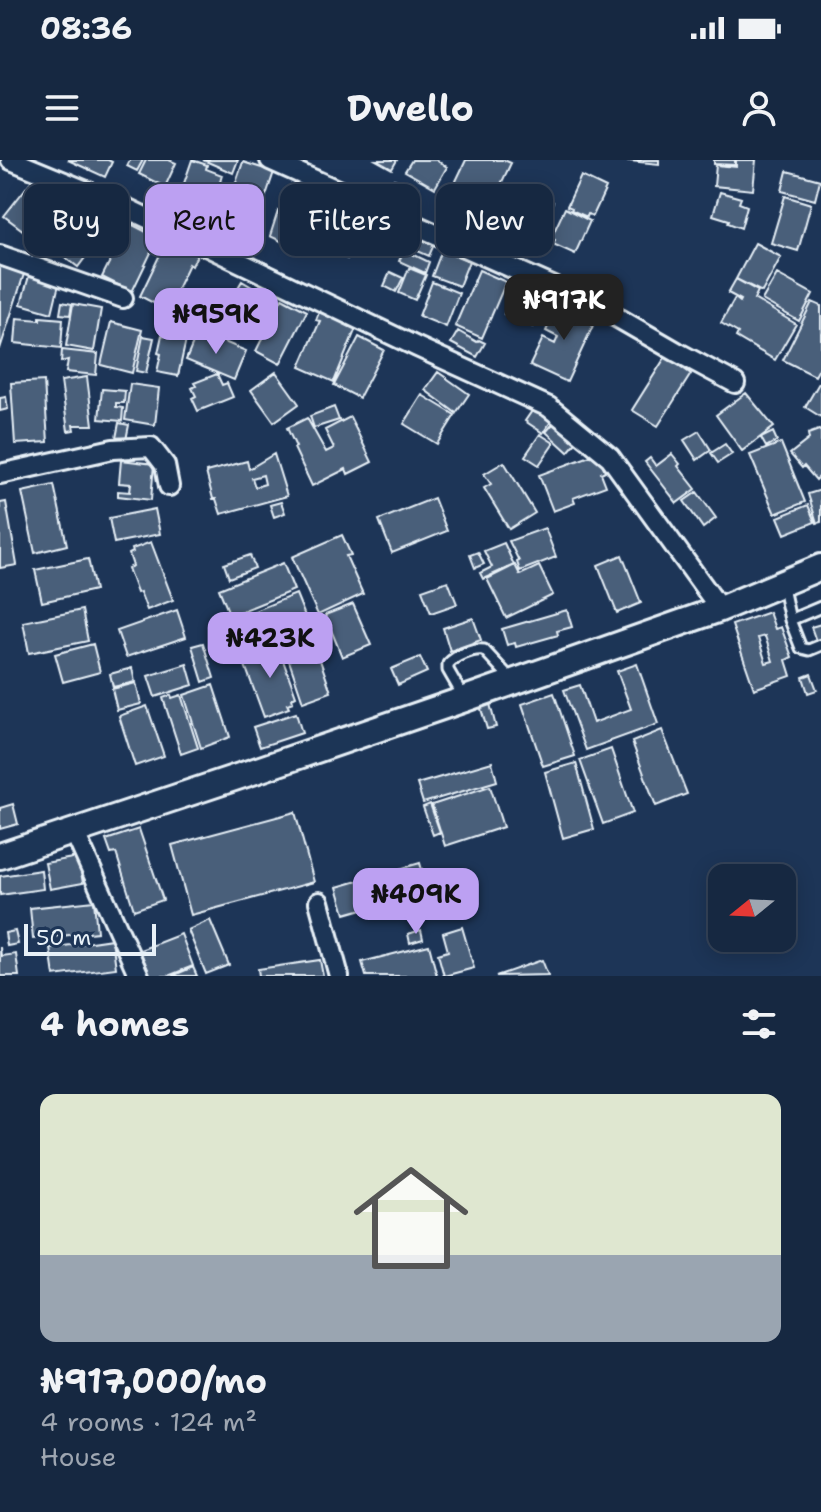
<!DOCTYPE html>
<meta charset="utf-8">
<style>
:root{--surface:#162841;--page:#23344c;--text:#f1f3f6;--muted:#9ea6b1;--line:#35445a;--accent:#bca0f2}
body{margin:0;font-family:"Shantell Sans",sans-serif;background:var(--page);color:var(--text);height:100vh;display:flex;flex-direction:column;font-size:30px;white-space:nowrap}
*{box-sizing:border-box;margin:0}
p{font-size:26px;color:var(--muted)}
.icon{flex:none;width:44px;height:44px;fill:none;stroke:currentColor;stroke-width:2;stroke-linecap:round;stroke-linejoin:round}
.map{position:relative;height:816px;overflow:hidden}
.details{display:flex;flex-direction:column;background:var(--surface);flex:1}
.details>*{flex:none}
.hud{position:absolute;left:24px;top:24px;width:774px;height:72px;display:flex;gap:16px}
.needle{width:52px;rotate:252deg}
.controls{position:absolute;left:708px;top:704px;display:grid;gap:16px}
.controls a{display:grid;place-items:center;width:88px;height:88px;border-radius:16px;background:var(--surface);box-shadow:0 4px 20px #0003,0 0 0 2px var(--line);font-size:40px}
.scale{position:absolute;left:24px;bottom:20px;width:132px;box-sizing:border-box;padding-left:8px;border:4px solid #e8f1f8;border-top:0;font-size:22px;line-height:28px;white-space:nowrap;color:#e8f1f8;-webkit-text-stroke:6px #1d3557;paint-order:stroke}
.price{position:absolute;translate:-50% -68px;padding:0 18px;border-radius:16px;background:var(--accent);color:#111;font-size:26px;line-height:52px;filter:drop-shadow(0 2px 4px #0008)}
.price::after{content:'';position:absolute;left:50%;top:48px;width:24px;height:18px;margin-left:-12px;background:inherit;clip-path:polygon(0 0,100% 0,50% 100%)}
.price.current{background:#222;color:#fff}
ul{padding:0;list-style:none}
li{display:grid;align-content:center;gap:16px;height:424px;padding:0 40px}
li span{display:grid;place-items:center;height:248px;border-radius:16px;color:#555}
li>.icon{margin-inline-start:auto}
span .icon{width:144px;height:144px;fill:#fffc;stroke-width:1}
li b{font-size:34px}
h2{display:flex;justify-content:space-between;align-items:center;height:96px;padding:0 40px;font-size:34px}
.chip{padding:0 28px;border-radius:16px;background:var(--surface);box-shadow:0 4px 20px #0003,0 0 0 2px var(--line);font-size:28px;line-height:72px}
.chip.current{background:var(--accent);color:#111}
.status{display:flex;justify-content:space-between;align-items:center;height:56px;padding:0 40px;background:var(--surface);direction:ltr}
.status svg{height:22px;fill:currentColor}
header{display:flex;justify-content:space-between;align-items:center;height:104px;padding:0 40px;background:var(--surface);font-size:36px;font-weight:700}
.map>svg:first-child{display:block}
.building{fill:#495e7a;stroke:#e8f1f8;stroke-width:2;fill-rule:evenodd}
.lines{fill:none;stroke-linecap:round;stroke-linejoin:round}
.lane-casing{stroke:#e8f1f8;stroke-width:15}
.street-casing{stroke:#e8f1f8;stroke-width:24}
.secondary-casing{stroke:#e8f1f8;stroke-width:30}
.lane{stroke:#1d3557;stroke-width:9}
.street{stroke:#1d3557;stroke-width:18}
.secondary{stroke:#1d3557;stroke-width:24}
</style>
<div class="status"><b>08:36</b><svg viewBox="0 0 49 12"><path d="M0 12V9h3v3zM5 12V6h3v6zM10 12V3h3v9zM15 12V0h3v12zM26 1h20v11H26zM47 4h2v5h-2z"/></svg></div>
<header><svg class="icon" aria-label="menu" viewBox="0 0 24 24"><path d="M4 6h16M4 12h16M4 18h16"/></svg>Dwello<svg class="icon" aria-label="person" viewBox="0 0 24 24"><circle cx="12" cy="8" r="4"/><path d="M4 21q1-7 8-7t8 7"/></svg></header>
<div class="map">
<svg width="821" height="816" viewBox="0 0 821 816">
<rect width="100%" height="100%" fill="#1d3557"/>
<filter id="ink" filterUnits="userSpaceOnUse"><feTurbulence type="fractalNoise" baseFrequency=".0125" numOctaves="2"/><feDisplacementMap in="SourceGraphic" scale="16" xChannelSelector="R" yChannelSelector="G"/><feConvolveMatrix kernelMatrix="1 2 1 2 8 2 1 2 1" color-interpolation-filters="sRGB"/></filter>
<g filter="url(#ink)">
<path class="building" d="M68,0h40l4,2 -7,15z
M130,0h13l-6,11 -10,-5z
M146,0h23l7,3 -11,24 -26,-13z
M192,0l15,5 -1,4 16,6 -2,7 3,1 -9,24 -14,-5 -3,9 -13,-4 3,-10 -7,-2z
M203,0h35l-5,13z
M376,0h21l-5,9z
M412,0h24l11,7 -12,21 -30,-17z
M466,0h38l7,3 -28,59 -38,-18z
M619,0h40v4z
M714,0h21v5l-21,-1z
M736,0h20l-3,30 -39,-4 2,-21 20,2z
M243,2l31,10 -19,56 -31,-10z
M787,11l33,9 -5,20 -33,-9z
M581,16l25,12 -13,28 -5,-2 -1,3 -16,-7 1,-2 -5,-2z
M394,19l24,9 -5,13 -24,-9z
M30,23l31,25 -25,32 -32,-24z
M524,27l29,15 -20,40 -29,-14z
M321,28l11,5 -8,19 -11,-4z
M720,32l21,6 -2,5 8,3 -6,22 -13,-5 1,-3 -16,-5z
M785,36l26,8 -13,47 -27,-8z
M344,38l18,8 -13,26 10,5 -12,22 -26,-13z
M81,40l30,23 -33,44 -26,-20 6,-8 -4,-4z
M565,48l25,13 -15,33 -22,-10 2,-4 -4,-2z
M367,49l24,11 -9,20 -2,-1 -2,4 -17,-8 4,-8 -5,-3z
M278,51l35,15 -11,25 -32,-15z
M129,63l29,15 -26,54 -30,-15z
M500,68l24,12 -4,10 -25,-12z
M410,71l25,11 -6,14 -25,-11z
M167,80l30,15 -5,11 -3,-2 -22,46 -27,-14z
M755,83l26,14 -19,35 -26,-13z
M404,90l25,12 -4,11 -26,-12z
M442,90l27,11 -10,25 -27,-10z
M0,106l24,8 -24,75z
M409,108l17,7 -11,25 -16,-7z
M479,110l27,12 -24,56 -27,-12z
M390,112l13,6 -7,14 -12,-6z
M777,114l36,20 -14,27 -37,-21z
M29,116l30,8 -7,29 -31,-9z
M736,119l22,12 -4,8 42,25 -21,36 -39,-23 2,-4 -17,-10 14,-25 5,4 1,-2 -13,-7z
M242,121l28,17 -24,40 -28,-17z
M432,122l27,11 -13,34 -27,-11z
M518,122l29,13 -14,32 -29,-13z
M282,138l25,13 -27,53 -24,-13z
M62,142l10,2 -2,11 -10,-1z
M559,142l37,17 -29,63 -37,-17 13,-27 12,6 3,-7 -12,-6z
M812,142l9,4v59l-6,11 -32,-16z
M73,144l28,5 -7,42 -28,-5z
M319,152l37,16 -22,54 -34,-15 20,-46 -4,-1z
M40,157l23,2 -2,29 -46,-5 2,-25 23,2z
M111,162l31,8 -10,43 -31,-8z
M198,171l48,20 -12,29 -48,-20z
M458,171l19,11 2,-2 6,3 -8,14 -26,-14z
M162,175l24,5 -8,36 -21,-4 4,-18 -3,-1z
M143,176l11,2 -8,35 -10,-2z
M359,177l25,13 -25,48 -25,-13z
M62,190l36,4 -2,21 -30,-3 2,-12 -7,2z
M666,196l25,18 -33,52 -26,-16z
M276,212l23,32 -25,18 -23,-32z
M438,212l31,22 -13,19 -31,-23z
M217,214l5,11 5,-2 6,14 -35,14 -6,-13 4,-2 -4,-8 4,-2 -2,-3z
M87,217l6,48h-20l1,5 -6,1 -7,-50z
M44,221l4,61 -33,2 -4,-61z
M819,223l2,1v33l-16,-10z
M130,224l29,4 -4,37 -30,-5z
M102,229l23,2 -1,12h-8v4l7,1 -1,13 -23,-2z
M746,233l28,34 -32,24 -26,-36z
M422,235l33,20 -18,29 -33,-20z
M6,237l2,12 -8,2v-13z
M334,247l5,13 -25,8 -4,-12z
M534,248l18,12 -9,13 -18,-12z
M350,257l22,45 -24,12 -2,-5 -34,17 -18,-38 2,-1 -9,-19 20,-10 19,34 8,-4 -9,-18z
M558,258l23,19 -13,15 -22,-20z
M119,263l10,2 -3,15 -10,-2z
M819,270l2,2v43l-5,5 -12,-14 -2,2 -12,-14 19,-15 -1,-5z
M699,271l12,19 -14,10 -13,-20z
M773,272l4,9 -11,6 -5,-9z
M540,274l14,9 -15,22 -14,-9z
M781,283l24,59 -30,12 -25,-59z
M725,284l7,10 -14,9 -7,-10z
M598,293l7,18 -4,2 5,13 -33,12 2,5 -22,8 -14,-36z
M274,294l13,42 -66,18 -5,-15h-3l-7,-27 41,-11 2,8zM263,315l2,9 -10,3 -3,-9z
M672,294l8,10 -2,2 18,23 -19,14 -32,-41 5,-4 6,8z
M121,300l33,4 -3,36 -33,-4v-5l12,1 1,-8 -12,-1z
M504,302l31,51 -26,16 -25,-41 7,-4 -7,-10z
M54,325l13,60 -32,8 -13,-61z
M821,330v32l-4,1 -9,-29z
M697,332l19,26 -13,10 -19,-27z
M434,338l13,33 -55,22 -13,-33z
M6,342l11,63 -17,3v-65z
M281,342l4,11 -11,4 -4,-12z
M808,345l7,17 -30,12 -7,-17z
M155,349l5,25 -46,9 -5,-25z
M545,368l11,29 -36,14 -3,-9 2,-1 -10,-20z
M342,375l9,20 -5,1 17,38 -45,21 -26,-58z
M151,382l22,58 -26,10 -7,-18 -3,1 -9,-25 5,-2 -4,-12 4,-2 -1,-3z
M504,383l10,22 -31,14 -3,-6 12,-6 -8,-16z
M478,392l6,12 -9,4 -5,-13z
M250,395l5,13 -26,10 -5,-14z
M622,395l19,48 -24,10 -19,-48z
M88,399l7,31 -53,12 -7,-32z
M283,403l11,27 -64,26 -11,-27z
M515,405l5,10 19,-9 14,29 -47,23 -19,-39z
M448,421l9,23 -26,9 -9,-23z
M296,434l11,27 -64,26 -11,-27z
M353,444l18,41 -29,12 -17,-42z
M82,450l6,31 -59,12 -6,-31z
M177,450l9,27 -60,20 -9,-26z
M567,450l5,17 -15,4 1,4 -42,12 -1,-4 -8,2 -5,-16z
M769,452l6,17 6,-2 11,30 -6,3 5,16 -37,13 -22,-64zM765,476l8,25 -7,2 -8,-25z
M473,458l8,22 -31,11 -7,-23z
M821,464v15l-5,2 -5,-14z
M310,471l21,61 -28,10 -21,-62z
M203,483l11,35 -11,4 -11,-36z
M93,484l7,28 -37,10 -8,-28z
M277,484l19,52 -4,2 1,4 -6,2 2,4 -25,9 -22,-60z
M420,497l7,15 -29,13 -7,-16z
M187,504l6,21 -38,12 -7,-21z
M637,504l21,60 -72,26 -22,-60 16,-5 13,38 38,-14 -14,-38z
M132,508l3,14 -22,5 -3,-13z
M811,514l6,16 -9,3 -5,-16z
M136,523l5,21 -24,6 -5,-21z
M213,525l17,52 -29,11 -17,-53z
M554,533l21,63 -32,10 -21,-62z
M171,535l1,3 9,-3 17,53 -17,6 -18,-56z
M489,540l7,27 -9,2 -8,-27z
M147,546l17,50 -29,10 -16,-50z
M296,553l6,20 -42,14 -7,-20z
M662,570l25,64 -31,12 -24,-64z
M611,589l22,64 -30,11 -23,-64z
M492,602l5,19 -74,22 -6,-19z
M576,603l18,66 -31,9 -18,-66z
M490,626l13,41 -58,19 -13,-41z
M13,644l5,20 -18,5v-21z
M430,644l10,28 -7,3 -10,-28z
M295,652l19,70 -123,33 -19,-70z
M139,669l24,71 -29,10 -18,-57 -5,1 -5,-14z
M78,697l5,26 -33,6 -5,-26z
M420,703l8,28 -34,9 2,8 -14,4 -2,-8 -35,10 -8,-27z
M41,710l2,19 -43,6v-19z
M94,741l3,31 -64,7 -3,-31z
M210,760l19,45 -23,9 -18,-44z
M462,767l12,41 -30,8 -6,-22 10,-3 -5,-18z
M421,770l2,9 -13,4 -2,-9z
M15,771l3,13 -11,2 -2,-13z
M181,774l12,32 -25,10h-18l-10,-26z
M112,779l4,29 -62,8 -4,-28z
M429,785l8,31h-71l-4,-14z
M0,787l1,9 15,-2 3,22h-19z
M320,800l3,16h-64l-1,-7z
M542,800l6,15 -52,1z
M193,807l4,9h-25z"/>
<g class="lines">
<defs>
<path id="lane" d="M782,423l8,37 11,28 8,2 12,-5
M790,460l31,-13
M463,536l-15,-26v-6c7,-8 25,-16 36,-14l28,30"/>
<path id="street" d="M11,0l107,44 299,143 132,60 61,50 110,152
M270,0l329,147 78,45 58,31
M0,95l123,43
M0,314l113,-25 38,-2 14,18 4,21
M74,671l65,145
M319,742l20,74"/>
<path id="secondary" d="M0,696l252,-84 213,-73 255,-90 101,-42"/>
</defs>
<use href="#lane" class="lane-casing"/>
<use href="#street" class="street-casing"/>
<use href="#secondary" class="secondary-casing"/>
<use href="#lane" class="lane"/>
<use href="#street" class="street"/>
<use href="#secondary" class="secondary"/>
</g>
</g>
</svg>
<div class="controls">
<a><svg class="needle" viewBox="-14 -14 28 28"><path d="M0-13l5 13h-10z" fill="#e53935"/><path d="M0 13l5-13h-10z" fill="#9ea6b1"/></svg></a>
</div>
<div class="scale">50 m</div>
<b class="price current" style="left:564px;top:182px">₦917K</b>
<b class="price" style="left:216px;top:196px">₦959K</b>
<b class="price" style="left:270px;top:520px">₦423K</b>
<b class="price" style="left:416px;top:776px">₦409K</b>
<div class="hud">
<a class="chip">Buy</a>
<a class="chip current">Rent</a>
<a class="chip">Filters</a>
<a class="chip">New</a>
</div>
</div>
<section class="details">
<h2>4 homes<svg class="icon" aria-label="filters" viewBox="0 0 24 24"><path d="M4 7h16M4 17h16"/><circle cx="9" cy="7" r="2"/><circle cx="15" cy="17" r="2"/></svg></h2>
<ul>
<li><span style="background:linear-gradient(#dfe7d0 65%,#9aa5b1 0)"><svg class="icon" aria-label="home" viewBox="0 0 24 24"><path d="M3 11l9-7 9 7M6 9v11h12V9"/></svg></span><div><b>₦917,000/mo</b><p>4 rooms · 124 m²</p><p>House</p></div></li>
</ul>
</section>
